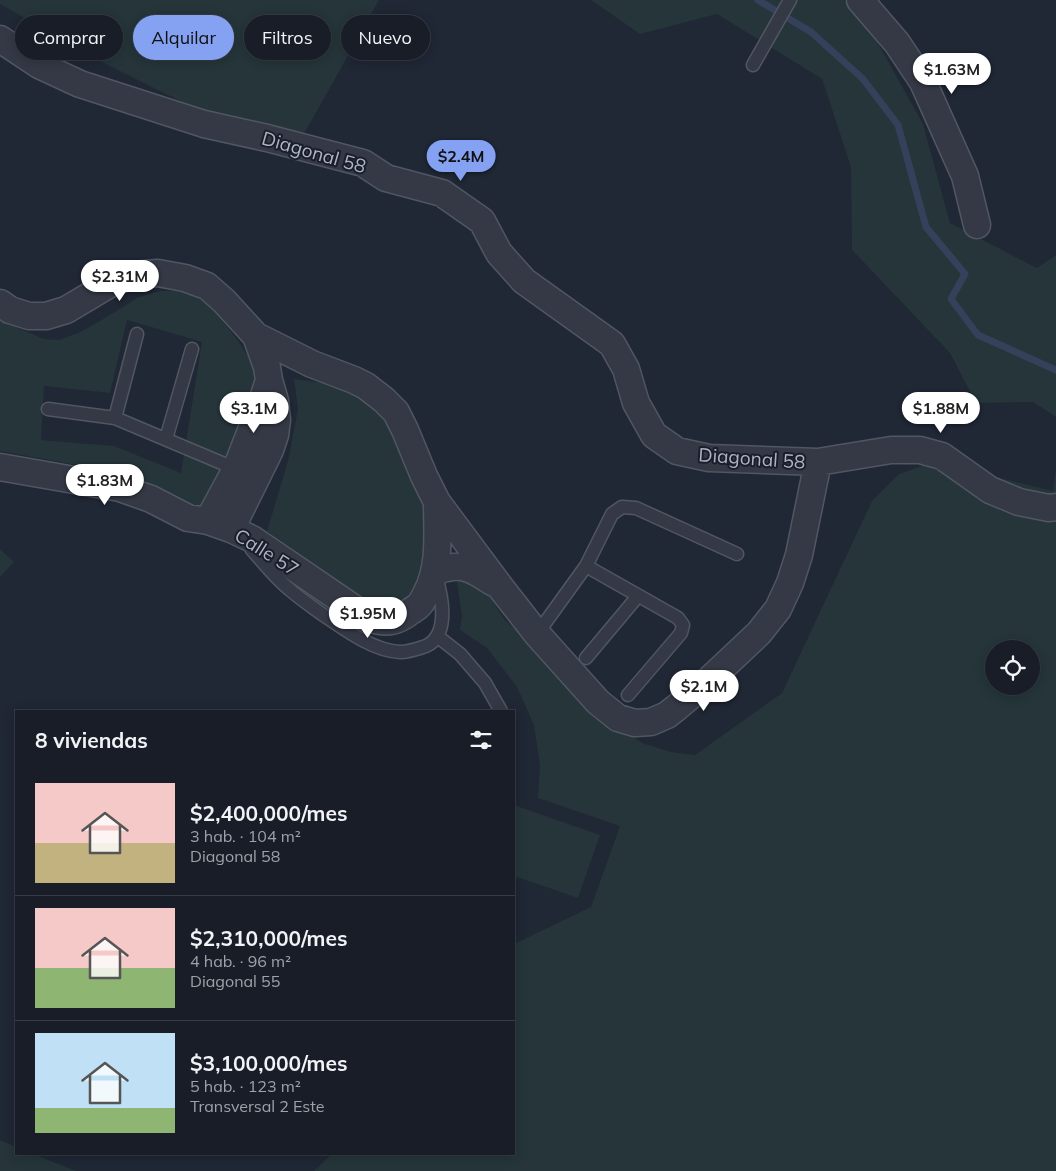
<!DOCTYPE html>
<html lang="es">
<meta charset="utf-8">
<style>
:root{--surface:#181d28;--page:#252a34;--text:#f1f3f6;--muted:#9fa2a8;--line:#363b45;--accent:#84a2f1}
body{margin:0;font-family:Mulish,sans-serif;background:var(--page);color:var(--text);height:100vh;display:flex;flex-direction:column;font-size:19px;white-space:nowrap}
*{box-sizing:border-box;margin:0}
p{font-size:16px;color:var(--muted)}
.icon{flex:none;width:28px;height:28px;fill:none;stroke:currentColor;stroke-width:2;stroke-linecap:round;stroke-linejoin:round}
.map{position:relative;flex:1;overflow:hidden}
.details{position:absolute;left:15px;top:710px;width:500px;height:445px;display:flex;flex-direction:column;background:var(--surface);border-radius:0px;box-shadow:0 2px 12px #0003,0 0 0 1px var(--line)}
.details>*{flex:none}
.hud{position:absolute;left:15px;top:15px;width:500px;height:45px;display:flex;gap:10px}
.controls{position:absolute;left:985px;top:640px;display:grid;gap:10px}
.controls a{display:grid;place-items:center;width:55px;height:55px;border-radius:50%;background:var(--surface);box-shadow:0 2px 12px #0003,0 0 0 1px var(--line);font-size:25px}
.price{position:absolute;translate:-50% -42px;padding:0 11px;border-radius:18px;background:#fff;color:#222;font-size:16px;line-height:32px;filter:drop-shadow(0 1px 2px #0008)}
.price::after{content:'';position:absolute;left:50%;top:30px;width:15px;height:11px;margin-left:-8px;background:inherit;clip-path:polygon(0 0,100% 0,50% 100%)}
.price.active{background:var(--accent);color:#111}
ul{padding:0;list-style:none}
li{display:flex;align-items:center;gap:15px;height:125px;padding:0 20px}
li+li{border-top:1px solid var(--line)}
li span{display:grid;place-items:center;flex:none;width:140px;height:100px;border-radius:0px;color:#555}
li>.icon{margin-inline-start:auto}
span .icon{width:60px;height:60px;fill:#fffc;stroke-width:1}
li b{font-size:21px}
h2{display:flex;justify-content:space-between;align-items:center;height:60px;padding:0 20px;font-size:21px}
.pill{padding:0 18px;border-radius:22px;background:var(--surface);box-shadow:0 2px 12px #0003,0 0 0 1px var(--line);font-size:18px;line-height:45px}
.pill.active{background:var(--accent);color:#111}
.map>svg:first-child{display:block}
.green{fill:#253539;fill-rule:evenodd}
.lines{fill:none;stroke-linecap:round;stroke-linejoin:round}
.stream{stroke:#35405b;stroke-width:7}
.service-casing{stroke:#515663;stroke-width:15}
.minor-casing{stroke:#515663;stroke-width:29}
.service{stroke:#343945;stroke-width:12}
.minor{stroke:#343945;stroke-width:26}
.labels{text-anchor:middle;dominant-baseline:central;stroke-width:4;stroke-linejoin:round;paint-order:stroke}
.street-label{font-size:19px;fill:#aeb3c2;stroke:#191e2a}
</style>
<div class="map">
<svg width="1056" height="1171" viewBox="0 0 1056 1171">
<rect width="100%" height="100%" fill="#202735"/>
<path class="green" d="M0,0h379l-75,134 -108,-25 -90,-45 -106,-60z
M591,0h253l21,20 58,104 27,99 87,45 19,-13v162l-23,-15 -57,1 -26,-50 -98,-103 -1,-83 -29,-88 -105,-65 -77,20z
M160,291h18l13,3 13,8 11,10 21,26 21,31 3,24 -52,118 -53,-26 -29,-11 -126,-23v-132l6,4 38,16 15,1 21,-8 20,-11 39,-24zM127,320l75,22 -21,131 -67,-27 -73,-6 3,-54 66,7z
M294,379l32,4 35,14 23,15 37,72 8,52 -6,58 -28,15 -13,-1 -13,-5 -102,-72 21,-70 10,-52z
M925,465l58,9 70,17 3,-24v704h-742l18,-17h182v-210l77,-37 29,-81 -82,-28 2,-33 -6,-40 -17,-38 -30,-39 -27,-18 2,-14 -6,-40 30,15 19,29 118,110 19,13 29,9 24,3 87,-62 90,-192 27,-27zM994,649h37v37h-37z
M0,549l14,13 -14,15z
M514,805l86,30 -22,63 -64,-22z
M0,1140l16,7v7h17l43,17h-76z"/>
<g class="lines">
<path class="stream" d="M758,0l53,32 52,47 35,46 28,102 39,47 -14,25 27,36 78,35"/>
<defs>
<path id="service" d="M753,65l37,-65
M48,409l67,9 121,51
M115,418l22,-84
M166,439l26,-90
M252,550c12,13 23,28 37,39 10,9 22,17 33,25 22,15 51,37 78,38 9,0 17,-3 26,-6 24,-11 16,-50 10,-69
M586,566l26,-52 10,-7 14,1 101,46
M537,634l49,-68 92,52 5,7 -2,8 -53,62
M437,636l23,18 25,29 16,28
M586,658l52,-62"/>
<path id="minor" d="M860,0l37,43 26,39 42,94 12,49
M0,39l39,26 41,19 124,40 63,14 96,25 23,15 56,15 40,28 17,32 25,28 88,63 14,25 10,34 18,32 23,16 32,7 109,4 73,-12h29l22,6 48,34 29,12 30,6 7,-1
M0,303l10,7 19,6h17l20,-6 47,-28 22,-7 23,-2 27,5 22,8 17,15 32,35 56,28 42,16 12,6 18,14 12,12 9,18 19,46 13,26 64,86 36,46 61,68 20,16 17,5 16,-1 16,-7 9,-7 32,-27 51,-48 19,-24 12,-26 9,-28 19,-93
M0,467l120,21 31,11 37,19 20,3 23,8 21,10 116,79c18,6 28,5 43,-7 3,-2 7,-4 9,-7 3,-3 4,-7 6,-10 15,-28 11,-61 11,-92
M208,521l28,-52 25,-64 8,-25
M231,529l39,-79 5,-15 2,-15 -2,-19 -6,-21 -2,-13 -11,-31
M434,571c7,-1 13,-4 20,-4 15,-2 28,9 40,16"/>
</defs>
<use href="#service" class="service-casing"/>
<use href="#minor" class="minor-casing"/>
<use href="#service" class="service"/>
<use href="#minor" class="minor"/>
</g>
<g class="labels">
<g class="street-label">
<text transform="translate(314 152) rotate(16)">Diagonal 58</text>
<text transform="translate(752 458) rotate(4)">Diagonal 58</text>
<text transform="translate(267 552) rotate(32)">Calle 57</text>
</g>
</g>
</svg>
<div class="controls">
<a><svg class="icon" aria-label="locate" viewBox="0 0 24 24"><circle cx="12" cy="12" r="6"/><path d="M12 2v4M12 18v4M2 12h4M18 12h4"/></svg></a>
</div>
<b class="price" style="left:952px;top:95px">$1.63M</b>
<b class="price active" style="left:461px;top:182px">$2.4M</b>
<b class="price" style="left:120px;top:302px">$2.31M</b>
<b class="price" style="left:254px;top:434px">$3.1M</b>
<b class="price" style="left:941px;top:434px">$1.88M</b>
<b class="price" style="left:105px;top:506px">$1.83M</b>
<b class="price" style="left:368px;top:639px">$1.95M</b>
<b class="price" style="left:704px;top:712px">$2.1M</b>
<div class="hud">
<a class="pill">Comprar</a>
<a class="pill active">Alquilar</a>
<a class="pill">Filtros</a>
<a class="pill">Nuevo</a>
</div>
<section class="details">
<h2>8 viviendas<svg class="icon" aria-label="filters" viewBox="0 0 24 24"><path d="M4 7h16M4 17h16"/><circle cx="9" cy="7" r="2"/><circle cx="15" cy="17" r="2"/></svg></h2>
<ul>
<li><span style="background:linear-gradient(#f6c9c9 60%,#c2b280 0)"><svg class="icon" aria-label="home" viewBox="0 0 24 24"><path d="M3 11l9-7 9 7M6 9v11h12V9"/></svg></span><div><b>$2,400,000/mes</b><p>3 hab. · 104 m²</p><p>Diagonal 58</p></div></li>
<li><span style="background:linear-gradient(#f6c9c9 60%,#8fb573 0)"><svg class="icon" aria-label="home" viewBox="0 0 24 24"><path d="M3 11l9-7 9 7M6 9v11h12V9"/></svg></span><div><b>$2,310,000/mes</b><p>4 hab. · 96 m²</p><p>Diagonal 55</p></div></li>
<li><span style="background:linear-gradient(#bfe0f5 75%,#8fb573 0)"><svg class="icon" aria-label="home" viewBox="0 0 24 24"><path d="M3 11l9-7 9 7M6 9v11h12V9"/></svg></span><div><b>$3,100,000/mes</b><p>5 hab. · 123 m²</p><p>Transversal 2 Este</p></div></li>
</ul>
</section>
</div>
